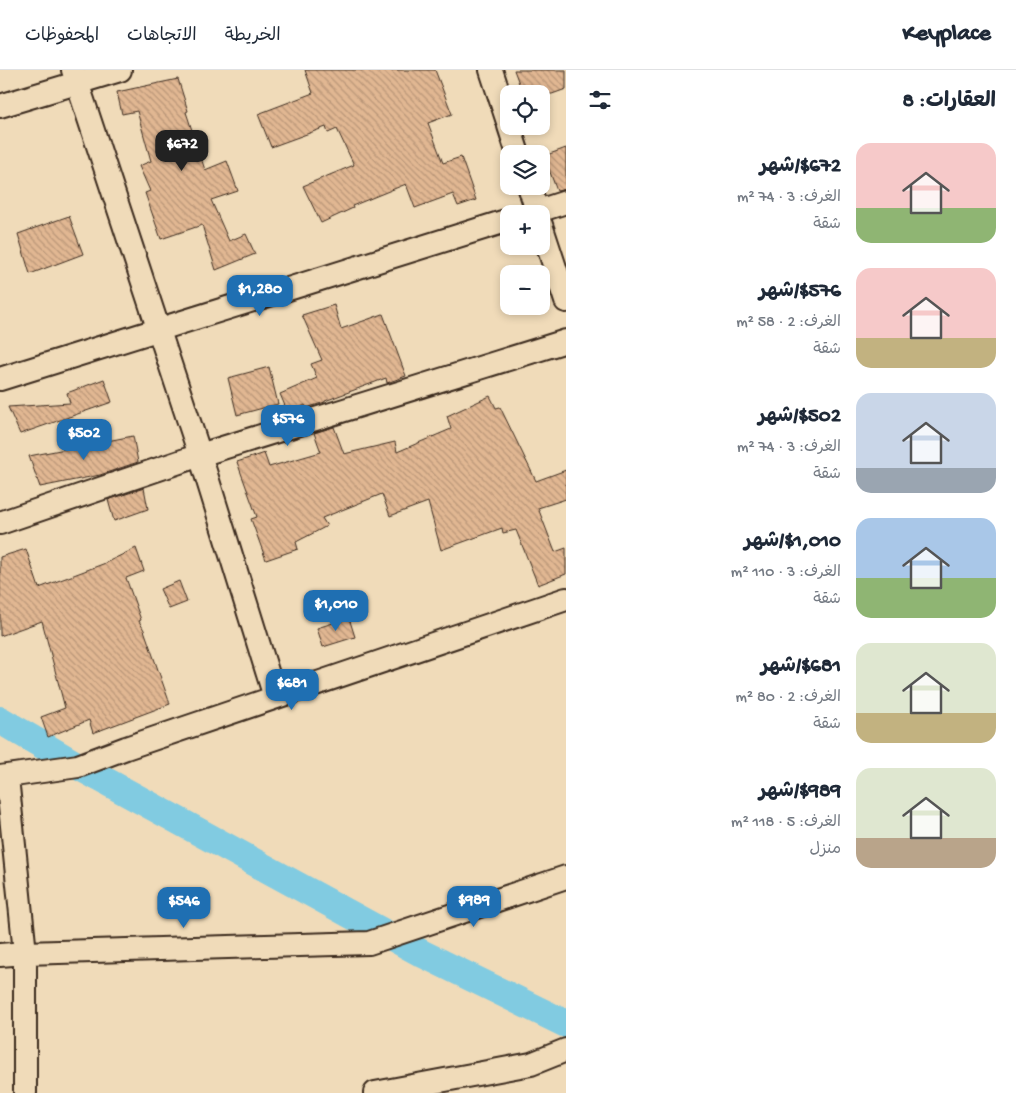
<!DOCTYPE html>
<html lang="ar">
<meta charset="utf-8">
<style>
:root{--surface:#fff;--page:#f2f2f3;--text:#1f2937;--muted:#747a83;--line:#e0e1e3;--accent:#1f6fb2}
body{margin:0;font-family:"Gochi Hand","Playpen Sans Arabic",sans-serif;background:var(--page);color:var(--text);direction:rtl;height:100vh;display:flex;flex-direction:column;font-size:19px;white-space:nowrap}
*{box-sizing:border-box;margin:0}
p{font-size:16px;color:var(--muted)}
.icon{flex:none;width:28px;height:28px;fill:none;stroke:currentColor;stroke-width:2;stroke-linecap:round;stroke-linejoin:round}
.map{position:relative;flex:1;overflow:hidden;direction:ltr}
.panel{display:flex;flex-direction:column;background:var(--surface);width:450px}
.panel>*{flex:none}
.tools{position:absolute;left:500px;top:15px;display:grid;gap:10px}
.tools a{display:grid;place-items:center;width:50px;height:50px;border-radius:10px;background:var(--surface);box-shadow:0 2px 8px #0003;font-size:25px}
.price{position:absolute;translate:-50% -42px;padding:0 11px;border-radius:10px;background:var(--accent);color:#fff;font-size:16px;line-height:32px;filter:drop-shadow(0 1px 2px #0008)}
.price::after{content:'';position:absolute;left:50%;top:30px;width:15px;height:11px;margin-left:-8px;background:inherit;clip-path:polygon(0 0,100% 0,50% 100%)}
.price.selected{background:#222;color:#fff}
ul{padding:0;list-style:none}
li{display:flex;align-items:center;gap:15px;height:125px;padding:0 20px}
li span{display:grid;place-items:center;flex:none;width:140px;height:100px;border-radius:15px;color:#555}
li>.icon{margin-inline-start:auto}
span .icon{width:60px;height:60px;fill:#fffc;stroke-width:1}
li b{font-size:21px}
h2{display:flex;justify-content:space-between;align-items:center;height:60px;padding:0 20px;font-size:21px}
header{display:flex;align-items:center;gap:30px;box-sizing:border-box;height:70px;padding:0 25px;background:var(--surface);border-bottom:1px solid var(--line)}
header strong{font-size:24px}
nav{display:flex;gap:28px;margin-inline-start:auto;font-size:18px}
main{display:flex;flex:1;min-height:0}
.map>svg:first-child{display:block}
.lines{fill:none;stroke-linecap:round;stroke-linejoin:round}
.canal{stroke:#81cbe1;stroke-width:28}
.building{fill:url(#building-back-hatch);stroke:#3b2a1e}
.minor-casing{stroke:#3b2a1e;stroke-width:26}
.minor{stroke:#f0dbb9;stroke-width:22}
</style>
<header>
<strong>Keyplace</strong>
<nav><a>الخريطة</a><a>الاتجاهات</a><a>المحفوظات</a></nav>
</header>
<main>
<section class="panel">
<h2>العقارات: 8<svg class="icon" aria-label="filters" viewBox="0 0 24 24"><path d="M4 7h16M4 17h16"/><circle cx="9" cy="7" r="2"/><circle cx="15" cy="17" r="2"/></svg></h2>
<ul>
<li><span style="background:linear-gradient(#f6c9c9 65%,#8fb573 0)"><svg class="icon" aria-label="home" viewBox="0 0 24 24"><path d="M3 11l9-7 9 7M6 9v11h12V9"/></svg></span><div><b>$672/شهر</b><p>الغرف: 3 · 74 m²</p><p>شقة</p></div></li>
<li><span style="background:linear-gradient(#f6c9c9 70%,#c2b280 0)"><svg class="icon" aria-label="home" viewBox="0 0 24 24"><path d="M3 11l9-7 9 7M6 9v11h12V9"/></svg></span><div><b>$576/شهر</b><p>الغرف: 2 · 58 m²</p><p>شقة</p></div></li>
<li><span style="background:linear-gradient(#c9d6e8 75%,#9aa5b1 0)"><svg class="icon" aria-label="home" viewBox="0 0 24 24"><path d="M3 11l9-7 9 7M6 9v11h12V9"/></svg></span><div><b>$502/شهر</b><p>الغرف: 3 · 74 m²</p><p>شقة</p></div></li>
<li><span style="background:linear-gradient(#a9c7e8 60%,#8fb573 0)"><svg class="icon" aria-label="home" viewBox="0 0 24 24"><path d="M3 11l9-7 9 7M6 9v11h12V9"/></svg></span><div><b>$1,010/شهر</b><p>الغرف: 3 · 110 m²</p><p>شقة</p></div></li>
<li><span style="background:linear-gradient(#dfe7d0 70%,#c2b280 0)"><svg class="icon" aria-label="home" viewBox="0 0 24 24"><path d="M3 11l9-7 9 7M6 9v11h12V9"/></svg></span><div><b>$681/شهر</b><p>الغرف: 2 · 80 m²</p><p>شقة</p></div></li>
<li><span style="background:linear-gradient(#dfe7d0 70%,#b9a48a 0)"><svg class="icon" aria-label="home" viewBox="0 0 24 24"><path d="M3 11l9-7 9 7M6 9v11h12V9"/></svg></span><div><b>$989/شهر</b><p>الغرف: 5 · 118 m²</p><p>منزل</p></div></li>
</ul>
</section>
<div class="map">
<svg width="566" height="1023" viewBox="0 0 566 1023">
<defs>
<pattern id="building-back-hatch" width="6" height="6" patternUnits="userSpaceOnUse" patternTransform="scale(1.25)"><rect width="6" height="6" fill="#e1b792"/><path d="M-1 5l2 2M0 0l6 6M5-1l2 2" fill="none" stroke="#b89577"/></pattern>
</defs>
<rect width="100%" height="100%" fill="#f0dbb9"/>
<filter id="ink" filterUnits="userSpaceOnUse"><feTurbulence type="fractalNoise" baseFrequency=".02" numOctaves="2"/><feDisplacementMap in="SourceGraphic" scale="10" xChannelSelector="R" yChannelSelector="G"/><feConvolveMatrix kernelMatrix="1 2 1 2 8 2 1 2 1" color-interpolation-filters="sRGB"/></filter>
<g filter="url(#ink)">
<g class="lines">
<path class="canal" d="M0,650l78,46 345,188 143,70"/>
</g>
<path class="building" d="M305,0h130l17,44 -24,9 15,40 18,-6 15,43 -18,6 -5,-12 -38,14 -9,-24 -54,22 1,2 -32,15 -18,-37 51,-21 -17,-36 -9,4 -2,-6 -55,20 -13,-33 55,-21z
M514,0h52v19l-14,5h-29z
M178,9l10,32 -2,1 19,58 22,-9 11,30 -27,9 18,41 17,-7 9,20 -39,16 -14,-45 -41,14 -16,-46 5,-2 -11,-25 12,-5 -14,-50 -15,3 -5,-22z
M566,78v41l-9,2 -13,-35z
M69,146l14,38 -53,20 -12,-40z
M334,235l7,24 42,-15 23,62 -19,7 -1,-5 -61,23v1l-19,6 -1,-3 -17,8 -8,-19 37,-16 -6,-14 11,-4 -20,-45z
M269,297l9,37 -41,11 -9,-37z
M104,309l8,23 -92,32 -12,-27 62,-4 -3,-10z
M490,326l6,12 4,-1 36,74 30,-11v29l-28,9 17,44 11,-4v26l-28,11 -22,-55 -13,3 -1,-5 -61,22 -13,-48 -38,14 -8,-22 -60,24 5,8 -31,16 2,7 -32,11 -15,-41 6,-2 -20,-55 27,-9 5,14 52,-15 -7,-19 20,-6 10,27 51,-12 2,10 54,-23 -4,-13z
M133,366l5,26 -38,13 -60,12 -11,-31z
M144,418l4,21 -34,12 -6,-21z
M136,478l8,23 -18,7 15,42 -2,1 5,9 26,74 -77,29 -4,-13 -41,17 -7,-20 24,-9 -23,-87 -42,15v-79l26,-8 13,39 64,-24z
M179,511l8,21 -18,7 -9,-20z
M349,548l6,19 -32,10 -6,-19z"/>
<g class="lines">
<defs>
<path id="minor" d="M73,0l127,385 75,242
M491,0l18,55
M0,36l120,-36
M509,56l9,28
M529,116l9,28
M529,144l37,-12
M541,155l25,76
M0,309l509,-159
M0,453l200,-68 366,-114
M0,707l78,-11 48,-18 440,-149
M7,707l18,176v140
M0,885l25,-2 344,-10 197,-66
M375,1023l156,-29 35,-14"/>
</defs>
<use href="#minor" class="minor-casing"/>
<use href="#minor" class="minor"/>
</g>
</g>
</svg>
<div class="tools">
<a><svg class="icon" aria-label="locate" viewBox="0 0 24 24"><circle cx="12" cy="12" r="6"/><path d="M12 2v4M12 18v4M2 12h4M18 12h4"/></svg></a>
<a><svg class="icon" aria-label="layers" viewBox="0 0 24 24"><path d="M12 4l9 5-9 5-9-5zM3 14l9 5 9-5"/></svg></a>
<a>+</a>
<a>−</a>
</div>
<b class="price selected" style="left:182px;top:102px">$672</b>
<b class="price" style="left:260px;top:247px">$1,280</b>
<b class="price" style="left:288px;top:377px">$576</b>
<b class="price" style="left:84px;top:391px">$502</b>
<b class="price" style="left:336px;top:562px">$1,010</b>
<b class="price" style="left:292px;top:641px">$681</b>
<b class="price" style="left:474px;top:858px">$989</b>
<b class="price" style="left:184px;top:859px">$546</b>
</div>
</main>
